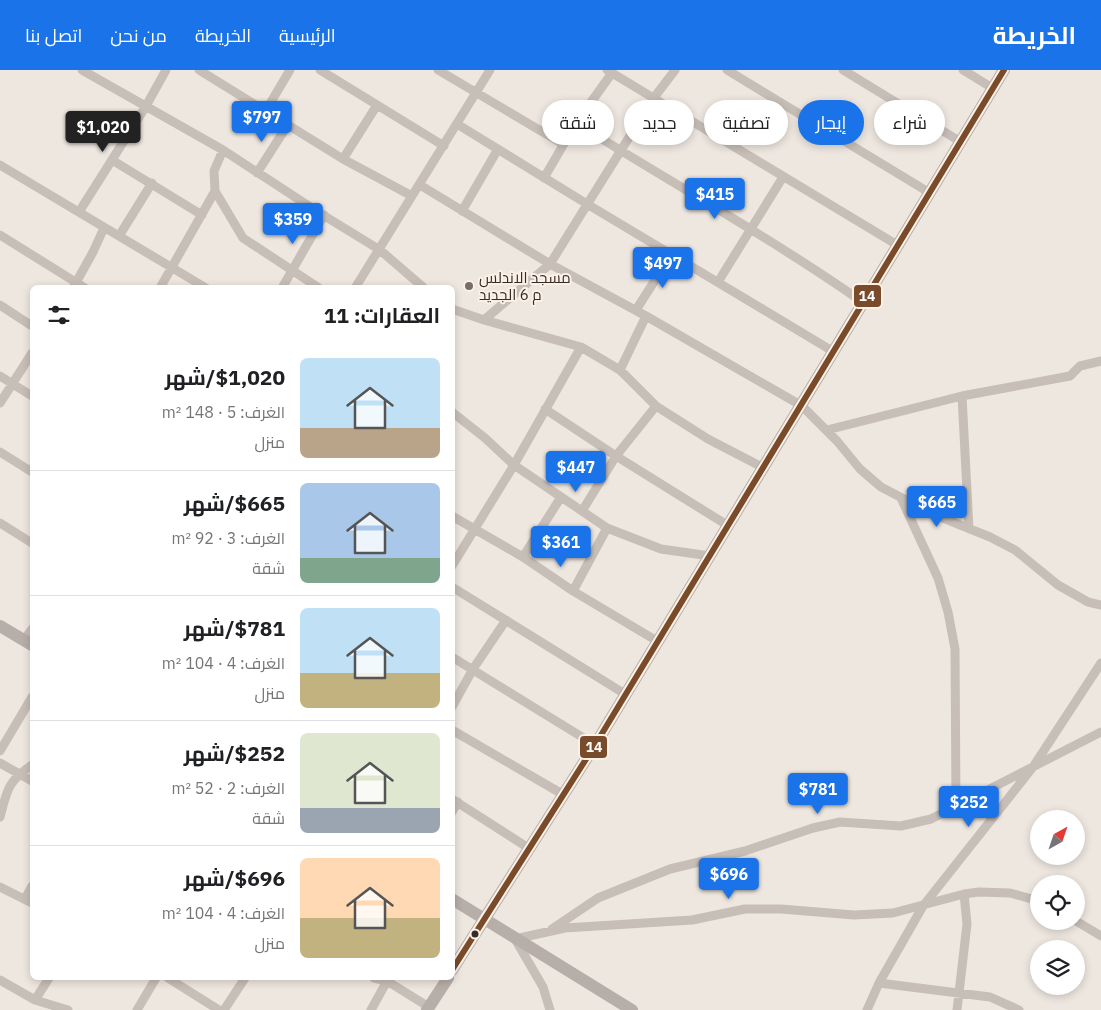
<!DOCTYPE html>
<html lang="ar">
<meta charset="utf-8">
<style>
:root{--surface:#fff;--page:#f2f2f2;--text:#202124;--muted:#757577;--line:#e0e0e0;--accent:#1a73e8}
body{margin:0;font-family:"IBM Plex Sans",Cairo,sans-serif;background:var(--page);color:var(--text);direction:rtl;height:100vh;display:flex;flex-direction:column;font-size:19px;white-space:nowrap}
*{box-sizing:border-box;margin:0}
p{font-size:16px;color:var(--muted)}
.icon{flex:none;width:28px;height:28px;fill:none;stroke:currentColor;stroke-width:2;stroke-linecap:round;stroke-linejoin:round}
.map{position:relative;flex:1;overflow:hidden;direction:ltr}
.sheet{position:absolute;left:30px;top:215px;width:425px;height:695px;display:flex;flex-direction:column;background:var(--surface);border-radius:8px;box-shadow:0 2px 8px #0003;direction:rtl}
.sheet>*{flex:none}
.guide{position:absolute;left:470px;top:30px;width:475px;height:45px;direction:rtl;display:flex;gap:10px}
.needle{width:32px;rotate:40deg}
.buttons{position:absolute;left:1030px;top:740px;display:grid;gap:10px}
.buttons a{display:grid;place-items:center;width:55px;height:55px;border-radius:50%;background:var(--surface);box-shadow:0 2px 8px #0003;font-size:25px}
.price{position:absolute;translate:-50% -42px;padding:0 11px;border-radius:5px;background:var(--accent);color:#fff;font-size:16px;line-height:32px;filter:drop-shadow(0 1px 2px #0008)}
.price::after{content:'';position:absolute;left:50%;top:30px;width:15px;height:11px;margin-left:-8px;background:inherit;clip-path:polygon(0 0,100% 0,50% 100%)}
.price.current{background:#222;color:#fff}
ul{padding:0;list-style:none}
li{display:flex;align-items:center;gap:15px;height:125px;padding:0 15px}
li+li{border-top:1px solid var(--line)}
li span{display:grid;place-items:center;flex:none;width:140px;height:100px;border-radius:8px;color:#555}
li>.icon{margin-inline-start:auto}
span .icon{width:60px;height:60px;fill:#fffc;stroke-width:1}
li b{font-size:21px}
h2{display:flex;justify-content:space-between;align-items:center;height:60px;padding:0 15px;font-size:21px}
.chip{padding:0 18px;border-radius:22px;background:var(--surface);box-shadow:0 2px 8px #0003;font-size:18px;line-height:45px}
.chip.current{background:var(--accent);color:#fff}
header{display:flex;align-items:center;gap:30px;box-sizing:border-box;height:70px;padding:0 25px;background:var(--accent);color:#fff}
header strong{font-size:24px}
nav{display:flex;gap:28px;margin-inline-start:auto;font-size:18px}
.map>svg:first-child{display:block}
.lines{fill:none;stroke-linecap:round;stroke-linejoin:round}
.street{stroke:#c7beb8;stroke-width:9}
.secondary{stroke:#b7aea9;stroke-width:12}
.bus-1-casing{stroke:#fbf1e7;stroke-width:10}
.bus-1{stroke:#7a4b2a;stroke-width:6}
.poi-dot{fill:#786d68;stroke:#fbf1e7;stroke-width:2}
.bus-dot{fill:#382b27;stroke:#fbf1e7;stroke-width:2}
.labels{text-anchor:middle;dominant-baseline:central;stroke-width:4;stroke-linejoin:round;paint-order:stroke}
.poi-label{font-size:15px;fill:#382b27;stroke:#fbf1e7;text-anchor:start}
.line-badge{stroke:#fbf1e7;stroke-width:2}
.badge-label{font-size:14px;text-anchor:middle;font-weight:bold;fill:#fff}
</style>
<header>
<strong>الخريطة</strong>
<nav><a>الرئيسية</a><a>الخريطة</a><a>من نحن</a><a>اتصل بنا</a></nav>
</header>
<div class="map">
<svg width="1101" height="940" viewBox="0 0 1101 940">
<rect width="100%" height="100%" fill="#eee7e0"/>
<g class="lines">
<path class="street" d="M82,0l141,80 95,62 62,38 44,38
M199,0l144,89 69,37
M320,0l124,76
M438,0l125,74
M607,0l292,176
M727,0l203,123
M843,0l118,72
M963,0l31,19
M265,42l25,-42
M576,53c96,60 195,115 288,180
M457,54l130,80 247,148
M223,80l-9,21 1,20 28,47 76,50
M343,89l34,-54
M112,90l90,55
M0,95l206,123
M257,103l30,-47
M544,108l32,-55 36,-50
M420,115l130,79 96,52 156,90 35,35 23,28 21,18 52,27 57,23 25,13 43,35 30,17 13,3
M462,141l36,-62
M79,142l67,-106 20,-36
M0,165l85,53
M119,166l33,-53
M718,212l65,-105
M73,218l20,-36 11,-24
M160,218l55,-97
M282,218l42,-73
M355,218l135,-218
M0,235l32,21
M452,239l32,11 97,27 39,23 36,36 52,33 56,29
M636,240l35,-55
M484,250l66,-56 103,-165 22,-29
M620,300l26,-54
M0,306l32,20
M962,326l7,133
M0,333l32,-50
M545,339l71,47 111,69
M452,342l33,26 29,27 93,63 54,21 49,7
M827,360l135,-34 108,-20 10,-10 21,-5
M0,382l32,20
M901,428l37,80 10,34 7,37 1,156
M582,441l34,-55 40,-50
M452,446l71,41 50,34 84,50
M0,453l32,20
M523,487l38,-60
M452,496l62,-101 67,-118
M452,517l173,107
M573,521l34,-63
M24,570l8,-11
M452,587l143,88
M452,637l21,-38 33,-49
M452,660l112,65
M0,681l32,-54
M0,693l32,18
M452,729l78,50
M452,742l6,-10
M0,747c7,-27 8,-36 32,-52
M0,817l32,16
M25,829l7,-13
M1076,851l25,15
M552,859l46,-31 72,-29 75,-18 68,-23 27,-6 61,4 30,-7 170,-87
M168,908l51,32
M374,908l13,3 42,26
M0,910l35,20 33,10
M879,913l111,14 29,13
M35,930l14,-22
M137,940l19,-32
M224,940l21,-32
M371,940l16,-29
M550,940l-7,-23 -28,-48 50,-11 127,-8 53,-11h36l73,6 39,-2 71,-19 15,-2 31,1 29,8
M867,940l12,-27 44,-77 110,-139 68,-104
M957,940l10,-86 -3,-30"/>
<path class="secondary" d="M0,556l32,19
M452,829l180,111
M452,900l143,-225 409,-675
M427,940l21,-32"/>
<defs>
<path id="bus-1" d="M452,900l143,-225 409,-675"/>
</defs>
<use href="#bus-1" class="bus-1-casing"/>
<use href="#bus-1" class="bus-1"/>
</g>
<circle class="poi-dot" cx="469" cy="216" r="5"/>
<circle class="bus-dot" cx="475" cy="864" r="4.5"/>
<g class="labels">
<g class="poi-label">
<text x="479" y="207">مسجد الاندلس<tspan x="479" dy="17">م 6 الجديد</tspan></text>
</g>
</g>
<g class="line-badge">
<rect x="853" y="214" width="29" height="24" rx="5" fill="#7a4b2a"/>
<rect x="579" y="665" width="29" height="24" rx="5" fill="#7a4b2a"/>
</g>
<g class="badge-label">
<text x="867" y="231">14</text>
<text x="594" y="682">14</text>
</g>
</svg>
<div class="buttons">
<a><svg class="needle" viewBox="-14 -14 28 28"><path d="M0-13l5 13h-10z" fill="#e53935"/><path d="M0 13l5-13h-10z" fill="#757577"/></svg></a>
<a><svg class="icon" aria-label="locate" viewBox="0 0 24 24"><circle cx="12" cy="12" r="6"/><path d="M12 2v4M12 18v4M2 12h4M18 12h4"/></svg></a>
<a><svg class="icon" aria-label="layers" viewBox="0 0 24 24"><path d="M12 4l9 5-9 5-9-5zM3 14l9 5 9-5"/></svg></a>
</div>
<b class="price" style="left:262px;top:73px">$797</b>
<b class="price current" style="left:103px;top:83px">$1,020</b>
<b class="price" style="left:715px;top:150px">$415</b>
<b class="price" style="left:293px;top:175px">$359</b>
<b class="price" style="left:663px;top:219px">$497</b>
<b class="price" style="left:576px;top:423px">$447</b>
<b class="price" style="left:937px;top:458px">$665</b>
<b class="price" style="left:561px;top:498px">$361</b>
<b class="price" style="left:818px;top:745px">$781</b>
<b class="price" style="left:969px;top:758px">$252</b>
<b class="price" style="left:729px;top:830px">$696</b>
<div class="guide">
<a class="chip">شراء</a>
<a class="chip current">إيجار</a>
<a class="chip">تصفية</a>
<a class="chip">جديد</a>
<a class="chip">شقة</a>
</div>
<section class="sheet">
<h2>العقارات: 11<svg class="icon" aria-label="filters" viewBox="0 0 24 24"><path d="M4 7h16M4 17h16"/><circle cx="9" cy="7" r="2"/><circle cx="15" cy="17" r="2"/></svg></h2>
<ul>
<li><span style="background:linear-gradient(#bfe0f5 70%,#b9a48a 0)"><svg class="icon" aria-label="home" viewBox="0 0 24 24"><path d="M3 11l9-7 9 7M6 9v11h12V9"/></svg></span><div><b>$1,020/شهر</b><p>الغرف: 5 · 148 m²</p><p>منزل</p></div></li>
<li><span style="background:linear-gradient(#a9c7e8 75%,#7fa58c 0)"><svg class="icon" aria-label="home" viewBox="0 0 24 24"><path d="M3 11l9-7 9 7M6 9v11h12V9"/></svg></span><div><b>$665/شهر</b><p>الغرف: 3 · 92 m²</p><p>شقة</p></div></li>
<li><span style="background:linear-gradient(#bfe0f5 65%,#c2b280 0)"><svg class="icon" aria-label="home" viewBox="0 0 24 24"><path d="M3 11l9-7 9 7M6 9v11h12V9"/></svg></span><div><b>$781/شهر</b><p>الغرف: 4 · 104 m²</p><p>منزل</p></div></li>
<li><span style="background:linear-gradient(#dfe7d0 75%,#9aa5b1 0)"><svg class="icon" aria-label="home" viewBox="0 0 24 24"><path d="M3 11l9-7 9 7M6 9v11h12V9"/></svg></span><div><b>$252/شهر</b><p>الغرف: 2 · 52 m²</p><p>شقة</p></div></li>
<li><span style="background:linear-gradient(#ffd9b3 60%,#c2b280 0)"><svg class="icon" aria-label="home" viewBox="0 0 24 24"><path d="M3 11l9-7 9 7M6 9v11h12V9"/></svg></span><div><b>$696/شهر</b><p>الغرف: 4 · 104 m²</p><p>منزل</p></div></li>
</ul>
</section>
</div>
